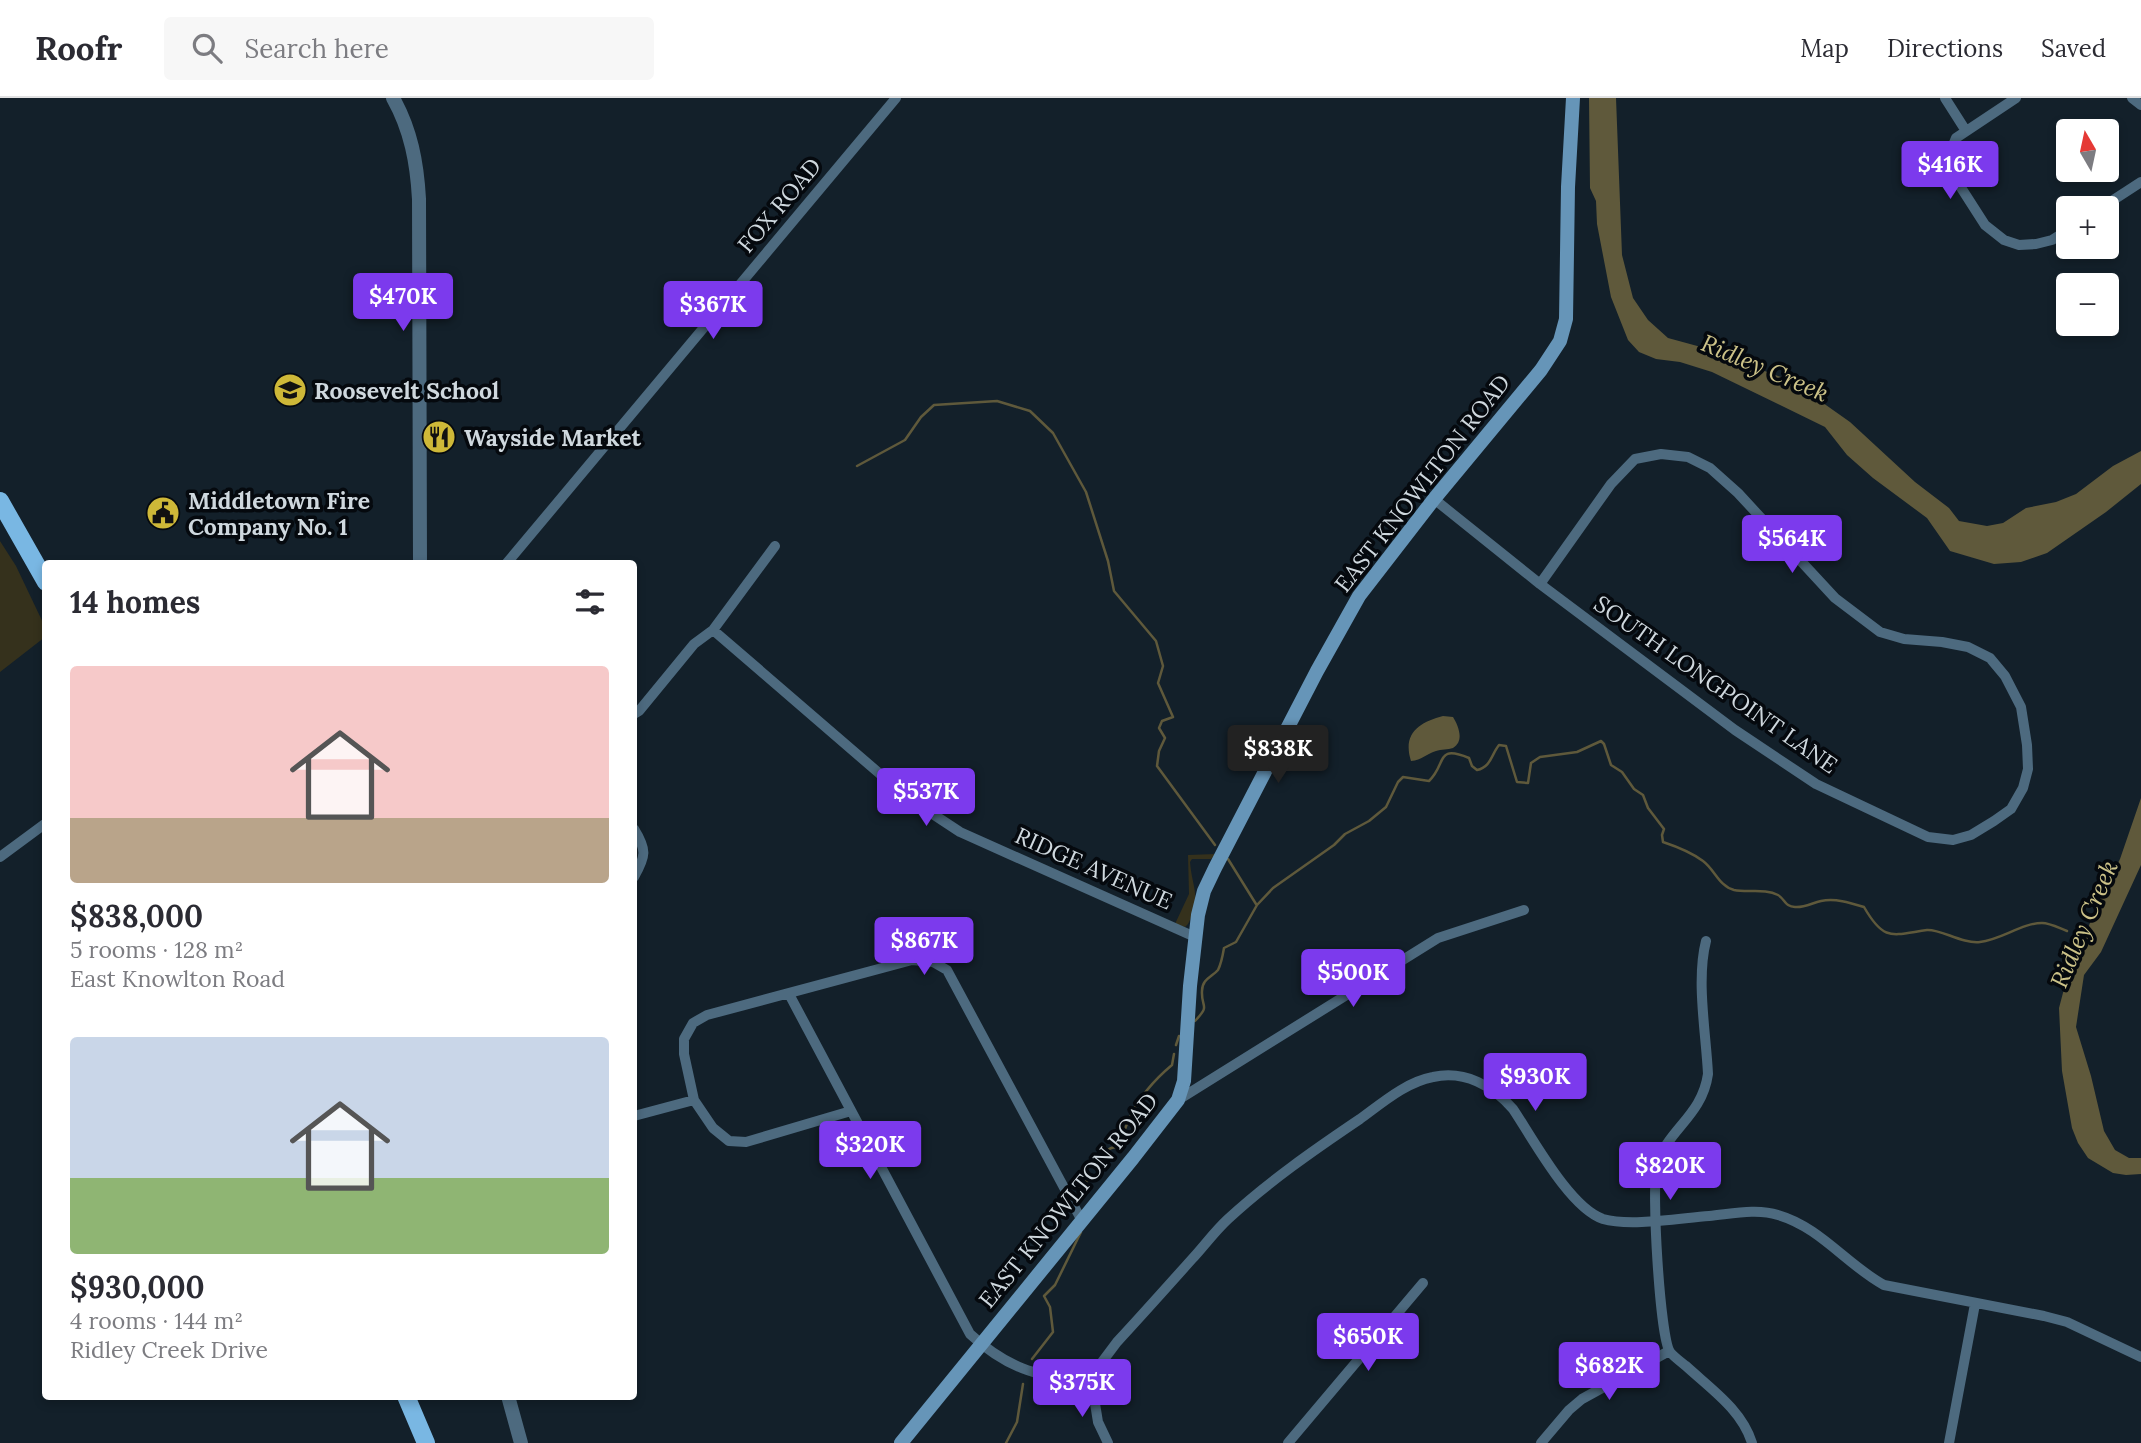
<!DOCTYPE html>
<meta charset="utf-8">
<style>
:root{--surface:#fff;--page:#f7f7f7;--text:#2b2b33;--muted:#7c7c81;--line:#e1e1e2;--accent:#7c3aed}
body{margin:0;font-family:Lora,serif;background:var(--page);color:var(--text);height:100vh;display:flex;flex-direction:column;font-size:26px;white-space:nowrap}
*{box-sizing:border-box;margin:0}
p{font-size:23px;color:var(--muted)}
.icon{flex:none;width:38px;height:38px;fill:none;stroke:currentColor;stroke-width:2;stroke-linecap:round;stroke-linejoin:round}
.map{position:relative;flex:1;overflow:hidden}
.details{position:absolute;left:42px;top:462px;width:595px;height:840px;display:flex;flex-direction:column;background:var(--surface);border-radius:7px;box-shadow:0 4px 10px #0003}
.details>*{flex:none}
.needle{width:46px;rotate:351deg}
.tools{position:absolute;left:2056px;top:21px;display:grid;gap:14px}
.tools a{display:grid;place-items:center;width:63px;height:63px;border-radius:7px;background:var(--surface);box-shadow:0 4px 10px #0003;font-size:35px}
.price{position:absolute;translate:-50% -60px;padding:0 16px;border-radius:7px;background:var(--accent);color:#fff;font-size:23px;line-height:46px;filter:drop-shadow(0 2px 4px #0008)}
.price::after{content:'';position:absolute;left:50%;top:42px;width:21px;height:16px;margin-left:-10px;background:inherit;clip-path:polygon(0 0,100% 0,50% 100%)}
.price.selected{background:#222;color:#fff}
ul{padding:0;list-style:none}
li{display:grid;align-content:center;gap:14px;height:371px;padding:0 28px}
li span{display:grid;place-items:center;height:217px;border-radius:7px;color:#555}
li>.icon{margin-inline-start:auto}
span .icon{width:126px;height:126px;fill:#fffc;stroke-width:1}
li b{font-size:30px}
h2{display:flex;justify-content:space-between;align-items:center;height:84px;padding:0 28px;font-size:30px}
header{display:flex;align-items:center;gap:42px;box-sizing:border-box;height:98px;padding:0 35px;background:var(--surface);border-bottom:2px solid var(--line)}
header strong{font-size:33px}
nav{display:flex;gap:38px;margin-inline-start:auto;font-size:24px}
.search{width:490px;height:63px;background:var(--page);display:flex;align-items:center;gap:18px;box-sizing:border-box;padding:0 24px;border-radius:7px;color:var(--muted);font-size:26px}
.map>svg:first-child{display:block}
.green{fill:#35311c}
.water{fill:#5f593b}
.lines{fill:none;stroke-linecap:round;stroke-linejoin:round}
.stream{stroke:#5f593b;stroke-width:2.5}
.minor{stroke:#4d6a7f;stroke-width:10}
.tertiary{stroke:#4d6a7f;stroke-width:14}
.secondary{stroke:#6695b8;stroke-width:14}
.primary{stroke:#79b7e3;stroke-width:18}
.labels{text-anchor:middle;dominant-baseline:central;stroke-width:7;stroke-linejoin:round;paint-order:stroke}
.street-label{font-size:23px;fill:#cfd8de;stroke:#05090e}
.poi-label{font-size:23px;font-weight:bold;fill:#cfd8de;stroke:#05090e;text-anchor:start}
.water-label{font-size:24px;font-style:italic;fill:#ccc288;stroke:#05090e}
</style>
<header>
<strong>Roofr</strong>
<div class="search"><svg class="icon" aria-label="search" viewBox="0 0 24 24"><circle cx="10" cy="10" r="6"/><path d="M15 15l6 6"/></svg>Search here</div>
<nav><a>Map</a><a>Directions</a><a>Saved</a></nav>
</header>
<div class="map">
<svg width="2141" height="1345" viewBox="0 0 2141 1345">
<rect width="100%" height="100%" fill="#13202a"/>
<path class="green" d="M0,443l16,25 30,63 -1,8 -45,35z
M1216,756l-5,5h-19l-2,3c2,26 12,35 -2,62l-3,3 -10,-3 14,-30 -1,-39z"/>
<path class="water" d="M1589,0h27l6,157 11,43 15,22 20,18 33,9 80,30 35,21 34,24 65,60 34,26 10,13 28,5 16,-3 23,-15 30,-6 20,-8 37,-28 28,-15v33l-35,28 -59,41 -26,9 -27,2 -44,-13 -23,-33 -54,-40 -26,-23 -22,-28 -113,-55 -32,-10 -24,-3 -17,-7 -11,-12 -17,-43 -14,-73 -1,-23 -6,-13z
M1443,618l10,1c5,8 12,24 0,31 -5,2 -12,1 -17,3 -10,3 -14,9 -25,10 -9,-28 9,-39 32,-45z
M2141,700v67l-40,87 -17,23 -8,52 15,49 13,55 11,19 14,8h12v16l-15,1 -13,-2 -25,-15 -10,-15 -6,-15 -10,-57 -3,-63 5,-19 33,-84 23,-46z"/>
<g class="lines">
<path class="stream" d="M857,368l48,-26 16,-23 13,-12 63,-4 33,10 23,22 33,59 22,69 6,30 42,50 7,25 -5,17 15,34 -11,4 -3,7 6,10 -6,13 -2,15 58,79
M1228,761l28,45
M1195,923c16,-17 6,-12 7,-30 0,-12 10,-14 16,-21 3,-6 5,-16 6,-22l12,-6 21,-37 16,-17 61,-43 11,-11 24,-13 17,-14 12,-25 5,-5 26,4c18,-17 6,-37 40,-23l3,8 5,4c14,-3 14,-15 22,-25l7,1 11,36 11,1 3,-20 9,-6 37,-5 24,-11 3,3 7,21 11,7 12,17 9,6 5,13 16,21 -2,6 1,7c15,5 28,10 40,19 12,9 16,25 31,29 14,3 31,-2 44,5 7,4 7,12 17,12 9,1 17,-4 26,-6 15,-3 30,2 43,6 20,35 28,28 63,23 14,-1 35,14 53,12 21,-2 42,-19 62,-19 8,0 17,5 25,8
M1176,947l3,-9
M1080,1095l-2,-9 19,-6c2,-14 2,-29 19,-31 7,-9 9,-20 14,-30 10,-21 24,-37 42,-52l2,-11
M1032,1261l21,-27 -3,-25 -6,-11 11,-11 26,-53
M1006,1345l11,-21 6,-38"/>
<path class="minor" d="M1945,0l21,33
M2016,0l-60,40 -7,17 2,17 34,53 19,15 15,5 17,-1 16,-4 16,-10
M2132,0l9,7
M2101,110l40,-26
M1434,401l106,85 195,146 81,54 112,53 25,3 18,-5 23,-14 17,-12 12,-21 5,-19 -1,-24 -6,-38 -16,-31 -15,-18 -22,-11 -26,-5 -38,-3 -24,-7 -45,-34 -97,-105 -28,-25 -22,-11 -27,-3 -26,5 -24,25 -71,100
M506,466l390,-466
M713,532l167,144 39,31 41,27 235,105
M634,616l5,-3 55,-67 19,-14 62,-84
M634,731c13,21 12,27 0,48
M0,759l46,-34
M1706,843c-10,39 0,92 2,133 -6,43 -42,56 -51,92 -6,21 3,172 13,186 4,5 11,10 16,14 25,23 56,44 66,77
M789,896l181,340c41,38 70,41 122,51l10,-23 15,-20c25,-27 50,-55 75,-83 12,-13 23,-28 36,-40 40,-37 86,-69 132,-100 22,-16 46,-37 73,-42 32,-7 60,9 80,32 20,30 57,99 90,110 27,8 78,-1 106,-3 22,-2 48,-8 69,-1 42,12 69,50 106,70l160,31 23,6 74,35
M1178,1002l260,-162 86,-28
M851,1013l-105,31 -17,-1 -16,-13 -19,-28 -10,-46v-15l9,-16 14,-8 205,-55 21,2 14,8 135,251
M634,1018l60,-16
M1092,1287l6,37 10,21
M1288,1345l135,-160
M1541,1345l28,-33 13,-11 87,-48
M1949,1345l26,-139"/>
<path class="tertiary" d="M393,0c18,32 24,65 26,101l1,365
M508,1298l13,47"/>
<path class="secondary" d="M901,1345l232,-285 45,-58 6,-19 6,-95 8,-71 6,-24 11,-23 102,-197 42,-75 75,-97 107,-129 19,-29 6,-22 2,-132 5,-89"/>
<path class="primary" d="M0,403l46,81
M406,1298l20,47"/>
</g>
<defs>
<symbol id="school-disc" viewBox="-11 -11 22 22"><circle r="9.5" fill="#ceb838" stroke="#05090e"/><path d="M0-5L7-2L0 1L-7-2ZM-4 1L0 2.5L4 1V4Q0 6-4 4Z" fill="#111"/></symbol>
<symbol id="restaurant-disc" viewBox="-11 -11 22 22"><circle r="9.5" fill="#ceb838" stroke="#05090e"/><path d="M-5-6h1v4h1v-4h1v4h1v-4h1v5L-1.5 .5V6h-2V.5L-5-1ZM5-6V6H3V1.5H1.5Q1.5-4 5-6Z" fill="#111"/></symbol>
<symbol id="civic-disc" viewBox="-11 -11 22 22"><circle r="9.5" fill="#ceb838" stroke="#05090e"/><path d="M-.6-6.5H3V-4.5H.6V-3L4-1V1h2V6H-6V1h2V-1L-.6-3ZM-1.2 2.5V6h2.4V2.5Z" fill="#111"/></symbol>
</defs>
<g fill-rule="evenodd">
<use href="#school-disc" x="271" y="273" width="38" height="38"/>
<use href="#restaurant-disc" x="420" y="320" width="38" height="38"/>
<use href="#civic-disc" x="144" y="396" width="38" height="38"/>
</g>
<g class="labels">
<g class="street-label">
<text transform="translate(779 107) rotate(-50)">FOX ROAD</text>
<text transform="translate(1422 385) rotate(-52)">EAST KNOWLTON ROAD</text>
<text transform="translate(1716 586) rotate(35)">SOUTH LONGPOINT LANE</text>
<text transform="translate(1094 770) rotate(24)">RIDGE AVENUE</text>
<text transform="translate(1068 1102) rotate(-51)">EAST KNOWLTON ROAD</text>
</g>
<g class="poi-label">
<text x="314" y="292">Roosevelt School</text>
<text x="464" y="339">Wayside Market</text>
<text x="188" y="402">Middletown Fire<tspan x="188" dy="26">Company No. 1</tspan></text>
</g>
<g class="water-label">
<text transform="translate(1765 270) rotate(23)">Ridley Creek</text>
<text transform="translate(2084 826) rotate(-67)">Ridley Creek</text>
</g>
</g>
</svg>
<div class="tools">
<a><svg class="needle" viewBox="-14 -14 28 28"><path d="M0-13l5 13h-10z" fill="#e53935"/><path d="M0 13l5-13h-10z" fill="#7c7c81"/></svg></a>
<a>+</a>
<a>−</a>
</div>
<b class="price" style="left:1950px;top:103px">$416K</b>
<b class="price" style="left:403px;top:235px">$470K</b>
<b class="price" style="left:713px;top:243px">$367K</b>
<b class="price" style="left:1792px;top:477px">$564K</b>
<b class="price selected" style="left:1278px;top:687px">$838K</b>
<b class="price" style="left:926px;top:730px">$537K</b>
<b class="price" style="left:924px;top:879px">$867K</b>
<b class="price" style="left:1353px;top:911px">$500K</b>
<b class="price" style="left:1535px;top:1015px">$930K</b>
<b class="price" style="left:870px;top:1083px">$320K</b>
<b class="price" style="left:1670px;top:1104px">$820K</b>
<b class="price" style="left:1368px;top:1275px">$650K</b>
<b class="price" style="left:1609px;top:1304px">$682K</b>
<b class="price" style="left:1082px;top:1321px">$375K</b>
<section class="details">
<h2>14 homes<svg class="icon" aria-label="filters" viewBox="0 0 24 24"><path d="M4 7h16M4 17h16"/><circle cx="9" cy="7" r="2"/><circle cx="15" cy="17" r="2"/></svg></h2>
<ul>
<li><span style="background:linear-gradient(#f6c9c9 70%,#b9a48a 0)"><svg class="icon" aria-label="home" viewBox="0 0 24 24"><path d="M3 11l9-7 9 7M6 9v11h12V9"/></svg></span><div><b>$838,000</b><p>5 rooms · 128 m²</p><p>East Knowlton Road</p></div></li>
<li><span style="background:linear-gradient(#c9d6e8 65%,#8fb573 0)"><svg class="icon" aria-label="home" viewBox="0 0 24 24"><path d="M3 11l9-7 9 7M6 9v11h12V9"/></svg></span><div><b>$930,000</b><p>4 rooms · 144 m²</p><p>Ridley Creek Drive</p></div></li>
</ul>
</section>
</div>
